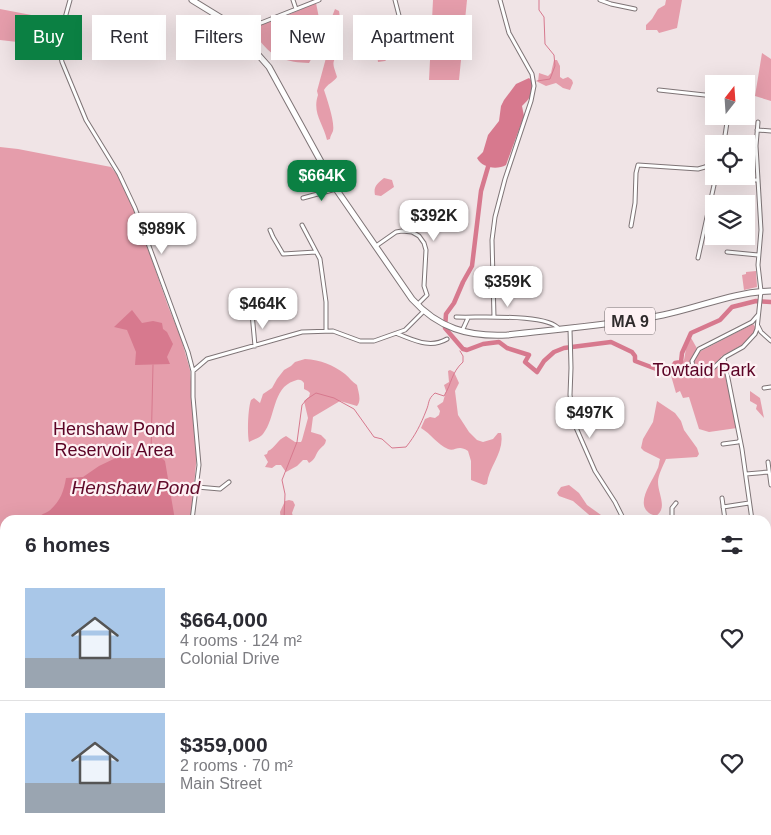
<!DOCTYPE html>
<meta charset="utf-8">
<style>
:root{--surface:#fff;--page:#f7f7f7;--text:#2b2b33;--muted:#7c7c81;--line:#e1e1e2;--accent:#0b8043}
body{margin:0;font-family:Arial,sans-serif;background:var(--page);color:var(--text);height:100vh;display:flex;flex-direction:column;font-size:19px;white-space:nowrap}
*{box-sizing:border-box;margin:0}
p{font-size:16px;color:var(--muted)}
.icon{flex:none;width:28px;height:28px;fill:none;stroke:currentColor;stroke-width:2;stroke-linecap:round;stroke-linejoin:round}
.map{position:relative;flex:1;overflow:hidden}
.side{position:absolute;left:0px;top:515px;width:771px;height:320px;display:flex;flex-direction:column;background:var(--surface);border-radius:15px 15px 0 0;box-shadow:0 5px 20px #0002}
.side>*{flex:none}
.hud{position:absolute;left:15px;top:15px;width:500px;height:45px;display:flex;gap:10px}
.needle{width:32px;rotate:17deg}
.controls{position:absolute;left:705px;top:75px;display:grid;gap:10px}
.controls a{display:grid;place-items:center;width:50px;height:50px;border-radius:0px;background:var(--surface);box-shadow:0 5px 20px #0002;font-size:25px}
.price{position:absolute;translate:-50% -42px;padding:0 11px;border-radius:10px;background:#fff;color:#222;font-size:16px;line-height:32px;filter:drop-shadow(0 1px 2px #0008)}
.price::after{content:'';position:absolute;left:50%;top:30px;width:15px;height:11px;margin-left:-8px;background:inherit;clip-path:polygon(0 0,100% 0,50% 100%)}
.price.current{background:var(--accent);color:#fff}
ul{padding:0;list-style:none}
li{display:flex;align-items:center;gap:15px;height:125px;padding:0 25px}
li+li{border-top:1px solid var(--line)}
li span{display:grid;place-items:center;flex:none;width:140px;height:100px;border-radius:0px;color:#555}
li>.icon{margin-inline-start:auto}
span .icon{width:60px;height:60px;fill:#fffc;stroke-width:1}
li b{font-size:21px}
h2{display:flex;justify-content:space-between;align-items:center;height:60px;padding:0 25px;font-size:21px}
.tag{padding:0 18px;border-radius:0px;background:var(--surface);box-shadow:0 5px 20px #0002;font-size:18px;line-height:45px}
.tag.current{background:var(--accent);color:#fff}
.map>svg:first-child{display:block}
.green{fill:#e59dab}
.water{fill:#d7798e}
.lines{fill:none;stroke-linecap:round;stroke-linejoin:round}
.stream{stroke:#d7798e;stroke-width:1}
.river{stroke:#d7798e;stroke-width:4.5}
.minor-casing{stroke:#7e7476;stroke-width:5}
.highway-casing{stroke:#7e7476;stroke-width:7}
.minor{stroke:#fff;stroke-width:3}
.highway{stroke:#fff;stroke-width:5}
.labels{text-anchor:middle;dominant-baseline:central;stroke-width:4.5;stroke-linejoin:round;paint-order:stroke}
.shield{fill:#fdf1f3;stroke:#6d6668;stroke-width:1}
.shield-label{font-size:16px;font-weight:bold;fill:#2f2b2c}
.park-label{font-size:18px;fill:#5b0325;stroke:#fdf1f3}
.water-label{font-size:19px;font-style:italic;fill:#600a29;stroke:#fdf1f3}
</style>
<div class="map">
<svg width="771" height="835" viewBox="0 0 771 835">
<rect width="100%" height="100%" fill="#f0e4e6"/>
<path class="green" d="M433,0h34l-8,80h-30z
M666,0h16l-5,28 -18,5 -2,-3h-11v-5l6,-6 6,-10 7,-4z
M316,3l7,35 -14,25c-22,-1 -35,-4 -49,-22 -4,-5 -7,-8 -8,-14l24,-7z
M0,9l47,9 -12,26 -35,-4z
M335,9l4,2c3,14 -6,24 0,42 -9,10 -5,13 -2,24 -3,5 -10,7 -13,13 3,9 11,32 9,41 -1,3 -3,5 -3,8l-3,1c-4,-17 -15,-27 -9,-45l-1,-4 9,-33 -4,-9 4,-17z
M390,45l4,3v6l-9,7 -7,1 -1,-8 7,-6z
M762,53l9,6v42l-16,-5z
M554,60h3l3,6v11l3,2 5,-2 4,3 1,3 -3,7 -7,-2 -7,-5 -10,3 -8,-4 1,-9 9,3 3,-3z
M0,147l18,2 93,18 7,9 13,24 37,106 13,32 9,32 7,83 -6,67h-186v174l-5,-20z
M384,178l8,2 2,7 -13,9 -6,-1c-2,-9 3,-12 9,-17z
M756,271l1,16 -13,3 -2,-15 4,-1v-2z
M753,324l3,4c-6,17 -22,20 -35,29l16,71 -28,4 -10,-3 -10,-32 -6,1 -3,-7 -4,2 -6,-21 14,-12 3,-17 3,-7 9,16z
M305,359c16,1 28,6 40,15 5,4 7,8 12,11 1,6 5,15 0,21l-17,-5 -27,16 -2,15 10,3 5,5c-1,6 -3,5 -7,10 -4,5 -3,9 -10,13l-2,-3h-4l-6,6 -11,6 -5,-7h-5l-4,3 -7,-1 3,-5 -4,-7 3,-1 1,-3c7,-3 9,-11 18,-15l9,6h6l1,-2 6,-22 -4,-17 5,-4 1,-4 -2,-2 -4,-2v-6c-3,-4 -5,-4 -10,-2 -22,7 -18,37 -31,53 -3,4 -9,5 -14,8 -2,-9 -1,-34 2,-42l3,-2 6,5 3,-9 9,-6 5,-9 7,-9 7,-4 4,-4z
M450,370l4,2 5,11 -4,8 3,24 11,17 8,8 6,2 10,-3 5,-6h3c4,19 -12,33 -14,51l-3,1 -13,-5v-19l-3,-10c-10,-7 -13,1 -20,-2 -11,-5 -17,-15 -27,-21l4,-9 5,-2 5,1 4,-3 1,-4 -3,-5 6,-4 3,-11 -2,-6 5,-3 -1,-11z
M750,391l10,7 4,20 -8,-9 1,-4 -7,-4z
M657,401l18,12 6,8 3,9 13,18 2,6 -2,3 -31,2c-3,7 -8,16 -8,23 0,12 10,26 -2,34 -25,-7 -5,-32 1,-46 2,-3 2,-8 3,-11l-16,-8 -3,-3 2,-9 10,-17z
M569,485l10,8 8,12 21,15h-13l-22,-19 -14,-5 -2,-3 4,-6z
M289,500l4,1 2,4 -3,8 2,7h-13l-1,-8 5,-11z
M5,762v59l-5,2v-59z
M285,830h68l1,5h-75z"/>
<path class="water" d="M529,78l3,3c0,15 -1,16 -10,25l2,10 -18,49c-9,5 -24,3 -29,-7l6,-6 5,-17 11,-14 2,-15 3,-6 12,-16z
M132,310l10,13 11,-2 9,2 1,6 4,3 6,12 -6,13 3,7 -35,1 1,-13 -9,-22 -13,-3z
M142,452l18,4 5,5 10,59h-139c3,-5 8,-6 13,-9 11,-9 15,-20 17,-33l17,-1 16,-11 23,-11z
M5,533v107l-5,1v-106z"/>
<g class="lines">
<path class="stream" d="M537,81l13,-2 5,-13 -1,-11 -9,-11 -1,-27 -5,-7v-10
M462,350l1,-1
M151,453l2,-88
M284,520l1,-26 -3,-14 15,-38 5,-37 5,-6 9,-6 18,5 20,11 20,28 8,2 10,9 14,-1c9,-11 15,-23 20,-36 4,-9 1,-11 9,-18l9,3c8,-13 7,-23 19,-34v-6l-3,-5
M254,835l2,-5"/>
<path class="river" d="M488,167l-7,24 -9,75 -9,16 -9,21 -8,11 -1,14 18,21 4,1 16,-6 16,-2 8,6 22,7 -4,7 12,10 7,-11 10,-9 10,-4 47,-6 21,10 3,4v5l24,9h11l5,-7 6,-1 1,-9 9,-20 29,-13 12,-13 24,-6 15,1"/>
<defs>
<path id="minor" d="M70,0l-10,36 -1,12 3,14 24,58 33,54 16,34 53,144 5,19v26l6,68 -7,55
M293,0l3,9
M395,0l8,31
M600,0l11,4 24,5
M236,28l3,-3 22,-2 58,-23
M659,90l55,6
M758,122l-2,24 5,84 -3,35 3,26 -4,38 -2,5 -12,13 -18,10 -16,15 -9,1 -7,-6 -1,-6 7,-12 53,-27 6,-7
M757,130l14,1
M724,142l4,-26
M724,144v-2l32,4
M721,176l16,4h21
M303,198l33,-9
M302,225l18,34 6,43v28
M631,226l4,-23 1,-30 2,-8 60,4 7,-2 9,-6
M270,230l3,7 10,17 33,-2
M376,246l20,-14 6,-1 10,1 7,4 5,7 2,7 -2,36 3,9 -9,9
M727,252l31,3
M698,258l18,-82
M456,317c21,1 92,-4 103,12
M494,317l-2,-77 3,-23 10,-38 26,-78 3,-15 -2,-12 -23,-41 -9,-33
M758,326l3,6 10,9
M570,329l1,39 -1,27 4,28 21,48 20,31 9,18
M462,331l6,-13
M398,334c16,6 32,15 49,5
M255,346l-3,-33 3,-4 7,-2
M724,358l18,91 10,71
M193,371l14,-12 95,-27 31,-1 27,10h14l31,-11 19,-19
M764,388l7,-1
M723,444l15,-2 2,-2
M768,462l3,23
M746,474l23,-2
M197,487l23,2 9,-7
M722,498l3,22
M723,507l26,-4
M672,520v-12l4,-5
M766,555l5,9
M766,576l5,1
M65,830l1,5
M174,835l1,-5
M466,835l3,-5"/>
<path id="highway" d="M192,0l39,24 38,43 67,122 76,110c26,29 56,38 95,36 52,-6 104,-10 156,-20 35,-7 71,-23 108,-24"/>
</defs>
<use href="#minor" class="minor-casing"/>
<use href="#highway" class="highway-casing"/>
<use href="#minor" class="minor"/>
<use href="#highway" class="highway"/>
</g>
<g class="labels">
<rect class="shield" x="605" y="307.5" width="50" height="27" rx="4"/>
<g class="shield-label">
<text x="630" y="321">MA 9</text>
</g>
<g class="park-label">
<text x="704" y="370">Towtaid Park</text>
<text x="114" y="429">Henshaw Pond<tspan x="114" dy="21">Reservoir Area</tspan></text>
</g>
<g class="water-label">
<text x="136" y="487">Henshaw Pond</text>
</g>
</g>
</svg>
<div class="controls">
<a><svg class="needle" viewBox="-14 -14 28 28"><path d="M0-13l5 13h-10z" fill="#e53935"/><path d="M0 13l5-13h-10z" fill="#7c7c81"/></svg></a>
<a><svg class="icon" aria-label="locate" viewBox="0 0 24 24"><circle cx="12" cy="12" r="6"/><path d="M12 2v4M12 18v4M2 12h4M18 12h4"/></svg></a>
<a><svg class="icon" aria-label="layers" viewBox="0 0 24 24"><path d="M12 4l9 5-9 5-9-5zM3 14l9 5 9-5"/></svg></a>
</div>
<b class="price current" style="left:322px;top:202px">$664K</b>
<b class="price" style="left:434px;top:242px">$392K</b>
<b class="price" style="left:162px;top:255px">$989K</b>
<b class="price" style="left:508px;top:308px">$359K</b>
<b class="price" style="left:263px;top:330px">$464K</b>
<b class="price" style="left:590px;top:439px">$497K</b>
<div class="hud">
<a class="tag current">Buy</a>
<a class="tag">Rent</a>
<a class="tag">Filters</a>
<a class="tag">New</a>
<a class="tag">Apartment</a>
</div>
<section class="side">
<h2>6 homes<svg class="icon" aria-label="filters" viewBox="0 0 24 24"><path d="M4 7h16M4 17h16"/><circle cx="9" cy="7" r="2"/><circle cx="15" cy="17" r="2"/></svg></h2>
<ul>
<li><span style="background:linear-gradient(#a9c7e8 70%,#9aa5b1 0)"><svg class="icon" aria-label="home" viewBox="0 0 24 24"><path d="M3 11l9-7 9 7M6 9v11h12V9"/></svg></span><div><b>$664,000</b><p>4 rooms · 124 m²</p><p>Colonial Drive</p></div><svg class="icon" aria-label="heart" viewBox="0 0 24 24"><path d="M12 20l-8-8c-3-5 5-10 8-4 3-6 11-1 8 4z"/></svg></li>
<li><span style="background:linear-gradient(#a9c7e8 70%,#9aa5b1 0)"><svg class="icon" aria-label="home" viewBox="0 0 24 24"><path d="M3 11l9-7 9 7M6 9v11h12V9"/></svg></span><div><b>$359,000</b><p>2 rooms · 70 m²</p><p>Main Street</p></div><svg class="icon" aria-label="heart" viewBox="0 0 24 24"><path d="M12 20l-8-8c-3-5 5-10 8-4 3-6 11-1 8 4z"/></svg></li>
</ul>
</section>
</div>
